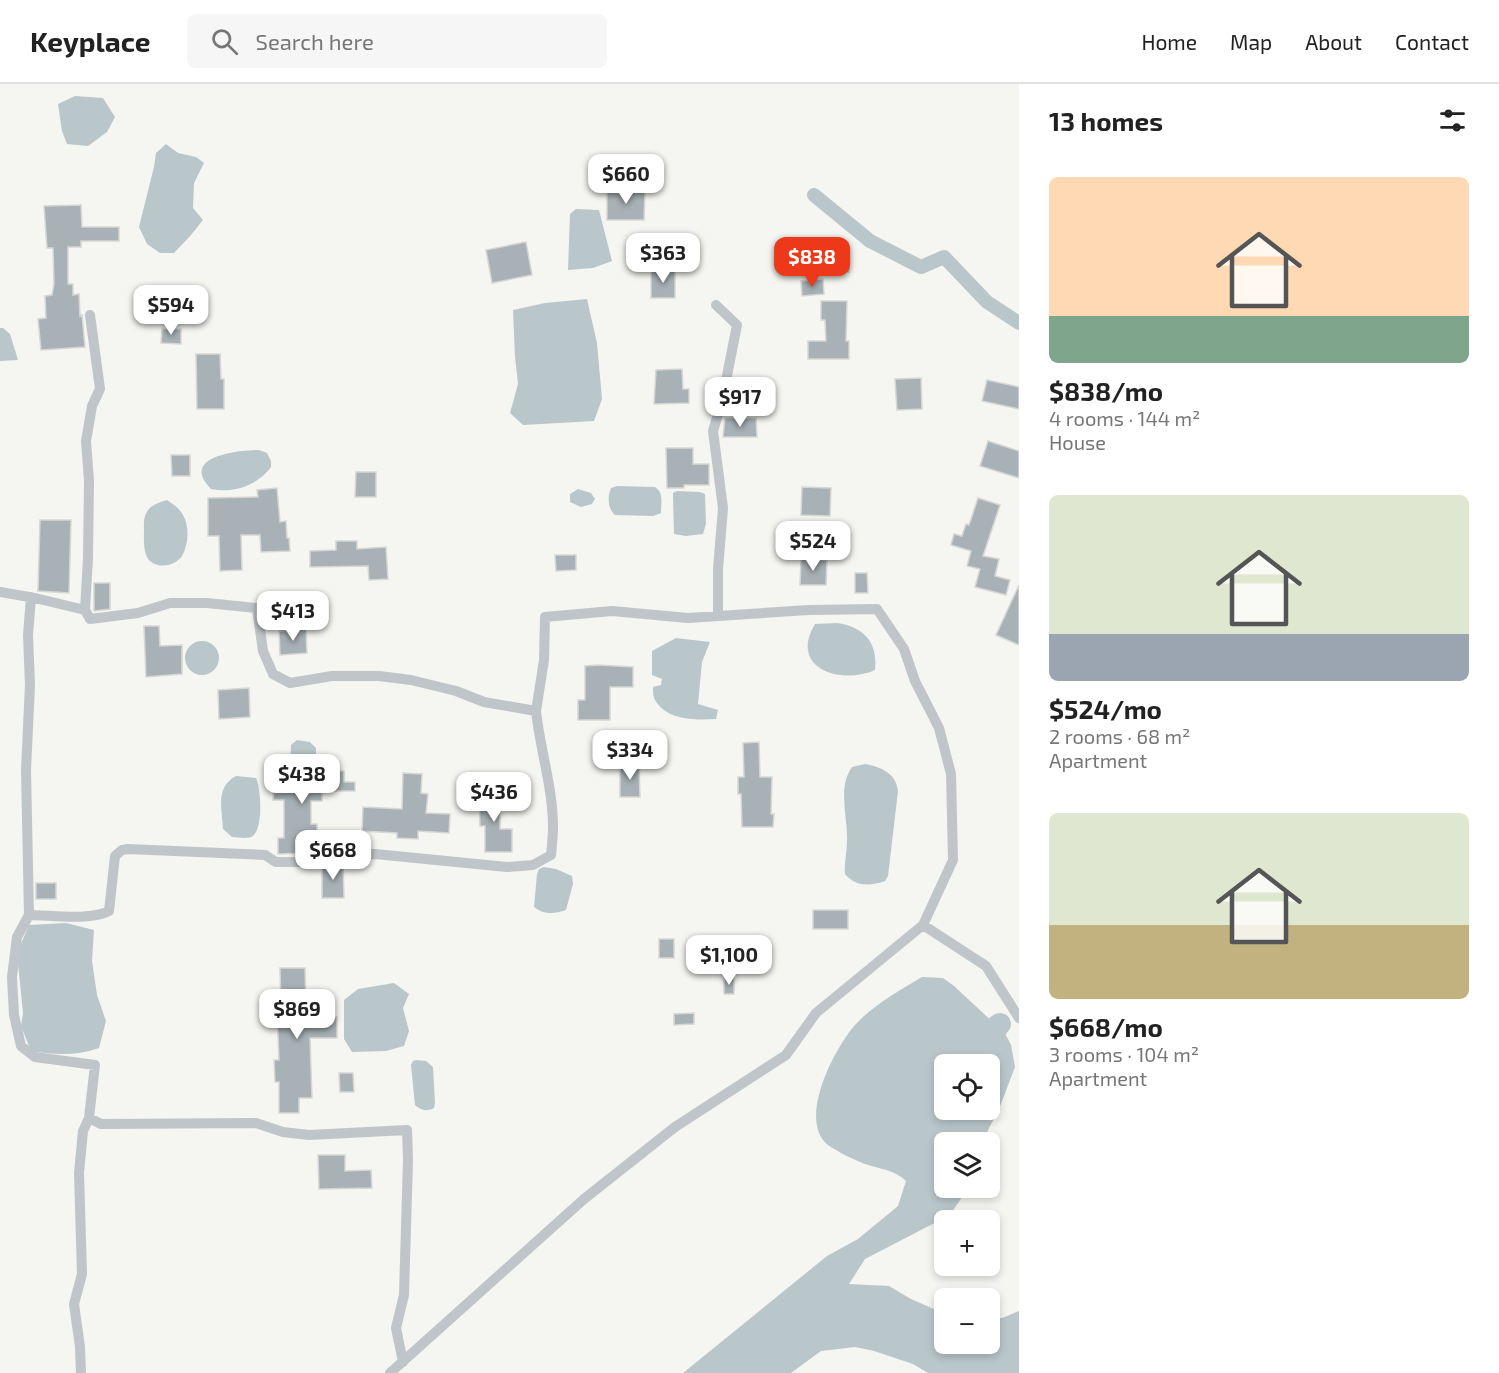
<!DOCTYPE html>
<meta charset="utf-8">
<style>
:root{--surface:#fff;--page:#f6f6f6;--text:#222;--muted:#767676;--line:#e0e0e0;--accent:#ed3919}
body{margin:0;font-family:"Exo 2",sans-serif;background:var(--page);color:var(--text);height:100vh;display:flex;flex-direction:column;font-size:22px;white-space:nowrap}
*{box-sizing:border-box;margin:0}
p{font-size:20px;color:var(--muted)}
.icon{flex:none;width:33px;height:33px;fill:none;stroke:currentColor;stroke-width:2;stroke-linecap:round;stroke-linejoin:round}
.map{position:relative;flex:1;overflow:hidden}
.panel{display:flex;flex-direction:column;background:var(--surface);width:480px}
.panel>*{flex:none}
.tools{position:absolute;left:934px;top:970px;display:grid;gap:12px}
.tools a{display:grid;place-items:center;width:66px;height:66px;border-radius:9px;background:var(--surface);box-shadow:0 3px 9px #0003;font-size:30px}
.price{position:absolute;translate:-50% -51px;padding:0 14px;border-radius:12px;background:#fff;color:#222;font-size:20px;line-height:39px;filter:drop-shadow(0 2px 3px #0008)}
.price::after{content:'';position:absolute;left:50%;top:36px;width:18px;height:14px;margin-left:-9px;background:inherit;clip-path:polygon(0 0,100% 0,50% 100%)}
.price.active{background:var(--accent);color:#fff}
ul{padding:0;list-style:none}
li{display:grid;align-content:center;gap:12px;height:318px;padding:0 30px}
li span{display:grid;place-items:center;height:186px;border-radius:9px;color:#555}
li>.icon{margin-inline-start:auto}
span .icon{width:108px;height:108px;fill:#fffc;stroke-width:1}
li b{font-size:26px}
h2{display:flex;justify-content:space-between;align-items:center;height:72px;padding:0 30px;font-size:26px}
header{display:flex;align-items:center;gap:36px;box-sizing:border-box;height:84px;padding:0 30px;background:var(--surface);border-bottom:2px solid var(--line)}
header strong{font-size:28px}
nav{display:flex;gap:33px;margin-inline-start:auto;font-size:21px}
.search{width:420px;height:54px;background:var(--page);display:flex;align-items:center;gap:15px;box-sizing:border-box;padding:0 21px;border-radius:9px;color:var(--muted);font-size:22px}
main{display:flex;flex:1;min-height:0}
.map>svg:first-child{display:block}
.water{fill:#b9c7cb;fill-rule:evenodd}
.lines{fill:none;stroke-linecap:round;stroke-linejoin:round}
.canal{stroke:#b9c7cb;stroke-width:14}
.river{stroke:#b9c7cb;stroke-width:22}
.building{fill:#a8b2b6;stroke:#d6d6d4;stroke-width:1.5}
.minor{stroke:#bfc5c8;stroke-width:10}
</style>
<header>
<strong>Keyplace</strong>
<div class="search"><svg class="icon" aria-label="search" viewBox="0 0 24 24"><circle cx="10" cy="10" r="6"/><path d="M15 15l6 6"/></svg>Search here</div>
<nav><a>Home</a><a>Map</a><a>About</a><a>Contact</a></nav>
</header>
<main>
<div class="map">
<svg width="1019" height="1289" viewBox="0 0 1019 1289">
<rect width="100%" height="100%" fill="#f5f5f1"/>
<path class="water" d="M75,12l28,2 12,19 -8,15 -19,14 -21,-2 -5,-13 -4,-27z
M166,60l12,9 18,4 8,6 -10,20 -1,25 10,12 -12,15 -17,18h-14l-13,-9 -8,-17 15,-60 2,-14z
M576,125l23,1 13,51 -19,7 -25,2 2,-56z
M587,215l10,44 5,56 -8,22 -71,4 -13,-12 8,-29 -3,-27 -2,-47 32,-7z
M0,244h3l7,6 8,26 -18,1z
M259,366l8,3 4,8v6c-13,18 -38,27 -60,22 -32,-32 26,-39 48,-39z
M617,402l38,1c9,6 6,16 6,26l-8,3 -38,-1c-7,-6 -8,-18 -4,-27z
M578,405l13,4 4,6 -3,5 -11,3 -11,-5v-8z
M677,407l23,1 5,2 1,30 -3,10 -17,2 -12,-2 -1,-37v-4z
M167,416c4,3 11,7 14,12 9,12 8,31 1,44 -8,12 -29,13 -35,1 -4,-8 -3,-20 -3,-28 -1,-19 6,-24 23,-29z
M837,539c27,4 41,19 38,47 -33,15 -87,-1 -60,-46z
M676,554l34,4 -8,20 -4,42 20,6 -2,9c-20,1 -49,2 -61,-19 -2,-3 -2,-9 -2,-13l8,-2 1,-6 -10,-4v-24z
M185 574a17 17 0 1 1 34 0a17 17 0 1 1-34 0Z
M297,656l13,2 6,6v17l-4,10c-8,3 -18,3 -22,-5l1,-25z
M865,680c16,3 31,9 33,27l-10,85 -3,5c-15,5 -29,6 -40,-7 -1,-11 2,-22 2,-33 1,-25 -10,-53 5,-74z
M236,692l20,2c5,10 8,54 -5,59 -5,2 -14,0 -19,0l-9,-8c-1,-20 -8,-42 13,-53z
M544,783l12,2 16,7 1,8 -7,26c-12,4 -22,5 -32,-3l3,-33 2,-5z
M66,839l28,7 -2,31 5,34 9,26 -7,27c-22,8 -45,7 -68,3l-10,-25 2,-13 -6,-60 12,-28z
M922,893l21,1 11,8 43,40 10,11 4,8 4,22 -16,42 -11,21 -2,13h-41v45h23l-18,27 -85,44 -16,25 40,2 22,13 34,15v30h45v-26h12l17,-7v62h-91l-15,-9 -39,-13 -19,-4 -34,4 -30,22h-108l144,-117 31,-17 40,-33 8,-25c-11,-11 -26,-12 -41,-17 -11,-4 -27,-12 -37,-19 -31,-25 6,-96 27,-120 18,-20 44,-34 67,-48zM945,981h45v45h-45z
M394,899l15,11 -6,14 6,23 -5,15 -18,5 -34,1 -8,-13v-39l14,-11z
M417,976l9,1 7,6 2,36 -1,5c-8,4 -13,2 -19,-3l-4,-40 2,-4z"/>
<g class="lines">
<path class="canal" d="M814,111l56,46 51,26 23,-10 43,45 32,21"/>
<path class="river" d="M987,981l10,-39 3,-2"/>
</g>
<path class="building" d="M607,106l38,1 -1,29h-37z
M81,121l1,22h37v14h-38v6h-13v37h5v11l6,-1 1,22 2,-1 3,32 -44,3 -3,-31 8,-1 -1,-22 7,-1 2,-11 -1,-36h-6l-3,-42z
M526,158l6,33 -40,8 -6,-33z
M825,172h11v3h13v13l-23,2z
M651,185h24v29h-24z
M823,195l1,15 -22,2 -1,-15z
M138,204h25l1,26h-25z
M821,217h26l-1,40h3v18h-41v-18h18l-1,-21h-4z
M162,245h19v15l-20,-1z
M196,270h24l1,25h3v30h-27z
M682,285l1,20h6v14l-35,1 2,-34z
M921,294l1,31 -25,1 -2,-31z
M987,296l32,7v22l-37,-8z
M725,334h31l1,19h-34z
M988,357l31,10v27l-39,-12z
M666,364h27v16h16v21h-25v3h-17z
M171,371h19v21h-18z
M356,388h20v25h-21z
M802,403l29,1 -1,28 -29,-1z
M277,404l3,34 6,-1 1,17h2l1,13 -29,1 -1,-17h-19l1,35 -22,1 -1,-35h-11v-38l50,-1 -1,-7z
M978,414l22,7 -17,51 16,3 -4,17 15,4 -4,15 -31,-8 5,-18 -13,-3 4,-15 -20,-6 3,-11 8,2 4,-12 3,1z
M40,436h31l-2,73 -31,-2z
M336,457h21v8l29,-2 2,32 -19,1 -1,-14 -58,1v-16l26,-1z
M555,471h21v15l-20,1z
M801,475l26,1 -1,25h-26z
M855,489h12l1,20h-13z
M94,499h16v26l-16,2z
M1019,501v60l-23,-10z
M144,542h15l1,20 22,-1v29l-36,3z
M306,545l1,24 -27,2 -1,-24z
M598,581l35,2v20h-23v33h-32v-20h7v-34z
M249,604l1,29 -31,2 -1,-29z
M759,658l1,35h12l-1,37h3l-1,13h-31l-1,-33h-3v-17h6l-1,-34z
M275,673h12l-1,24h40v-10h18v11h11v9h-33v10h-11v23h6v12h-7v17l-32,1v-16h6v-38h-11z
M639,680l1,33h-20v-32z
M403,689l19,1 -1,19 7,1 -2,19 24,1 -1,19 -31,-2v8l-21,-1v-5l-35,-2 1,-24 39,2z
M500,705v40h12v23h-27v-26h-5l-1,-36z
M343,779l1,35h-22v-32z
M36,799h20v16h-20z
M813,826h35v19h-35z
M659,855h15v19h-15z
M280,884h25l1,39h3v10h28v21h-27l2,60h-13v15h-20v-31h-4l-1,-22h5l-2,-52h4z
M724,893h10v17h-10z
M694,929v11l-20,1v-11z
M339,989h14l1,19h-14z
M318,1071h27v16l26,-1 1,18 -53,1z"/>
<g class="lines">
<path class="minor" d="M716,221l21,20 -15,76 -9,30 10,77 -5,61v47
M0,508l35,6 50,12 3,-52 1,-77 -3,-40 6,-35 8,-17 -10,-74
M31,513l-3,38 2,50 -4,85 3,145 -12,22 -5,40 2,38 7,31 14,11 60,8 -6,53 12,6 155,-1 27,9 26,3 98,-5 1,30 -4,135 -8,33 7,34
M85,526l5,9 48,-6 32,-10h37l50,5 6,43 10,23 17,9 42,-7h47l32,4 45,11 28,11 52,9 8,-51 1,-43 67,-6 76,7 121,-8 68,-1 27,40 11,32 24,47 12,46 2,86 -30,65
M29,831c21,0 61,6 80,-4l6,-55 7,-6 6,-1 137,6 11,7h26l33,-6 40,-2 132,13 26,-2 18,-10c1,-10 2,-19 2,-28 0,-39 -13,-78 -17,-116
M81,1289l-1,-26 -6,-43 8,-30 -3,-101 4,-42 6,-13
M390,1289l194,-174 91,-72 111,-72 30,-42 107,-88 63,41 33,52"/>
</g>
</svg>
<div class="tools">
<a><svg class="icon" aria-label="locate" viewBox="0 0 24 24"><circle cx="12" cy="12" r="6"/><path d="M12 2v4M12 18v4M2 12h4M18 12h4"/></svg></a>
<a><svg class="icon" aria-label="layers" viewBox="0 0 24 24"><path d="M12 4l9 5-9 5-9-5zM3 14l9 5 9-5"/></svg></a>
<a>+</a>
<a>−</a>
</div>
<b class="price" style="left:626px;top:121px">$660</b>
<b class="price" style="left:663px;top:200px">$363</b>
<b class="price active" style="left:812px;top:204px">$838</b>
<b class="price" style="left:171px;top:252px">$594</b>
<b class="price" style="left:740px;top:344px">$917</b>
<b class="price" style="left:813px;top:488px">$524</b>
<b class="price" style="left:293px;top:558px">$413</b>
<b class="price" style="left:630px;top:697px">$334</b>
<b class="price" style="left:302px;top:721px">$438</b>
<b class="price" style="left:494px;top:739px">$436</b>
<b class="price" style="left:333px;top:797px">$668</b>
<b class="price" style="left:729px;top:902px">$1,100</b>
<b class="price" style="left:297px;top:956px">$869</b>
</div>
<section class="panel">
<h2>13 homes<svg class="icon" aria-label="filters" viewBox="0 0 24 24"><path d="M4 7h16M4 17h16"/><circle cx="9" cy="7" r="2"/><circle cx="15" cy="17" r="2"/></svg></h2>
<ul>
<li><span style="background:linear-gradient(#ffd9b3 75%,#7fa58c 0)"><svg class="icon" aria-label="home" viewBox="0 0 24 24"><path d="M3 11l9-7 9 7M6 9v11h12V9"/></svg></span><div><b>$838/mo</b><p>4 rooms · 144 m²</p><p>House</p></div></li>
<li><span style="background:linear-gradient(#dfe7d0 75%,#9aa5b1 0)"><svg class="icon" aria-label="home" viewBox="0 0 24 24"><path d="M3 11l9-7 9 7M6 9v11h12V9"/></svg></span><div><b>$524/mo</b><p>2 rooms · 68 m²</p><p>Apartment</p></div></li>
<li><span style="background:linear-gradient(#dfe7d0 60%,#c2b280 0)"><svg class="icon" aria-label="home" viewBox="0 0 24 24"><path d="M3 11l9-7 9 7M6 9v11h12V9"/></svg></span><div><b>$668/mo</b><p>3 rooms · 104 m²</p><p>Apartment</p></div></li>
</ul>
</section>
</main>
